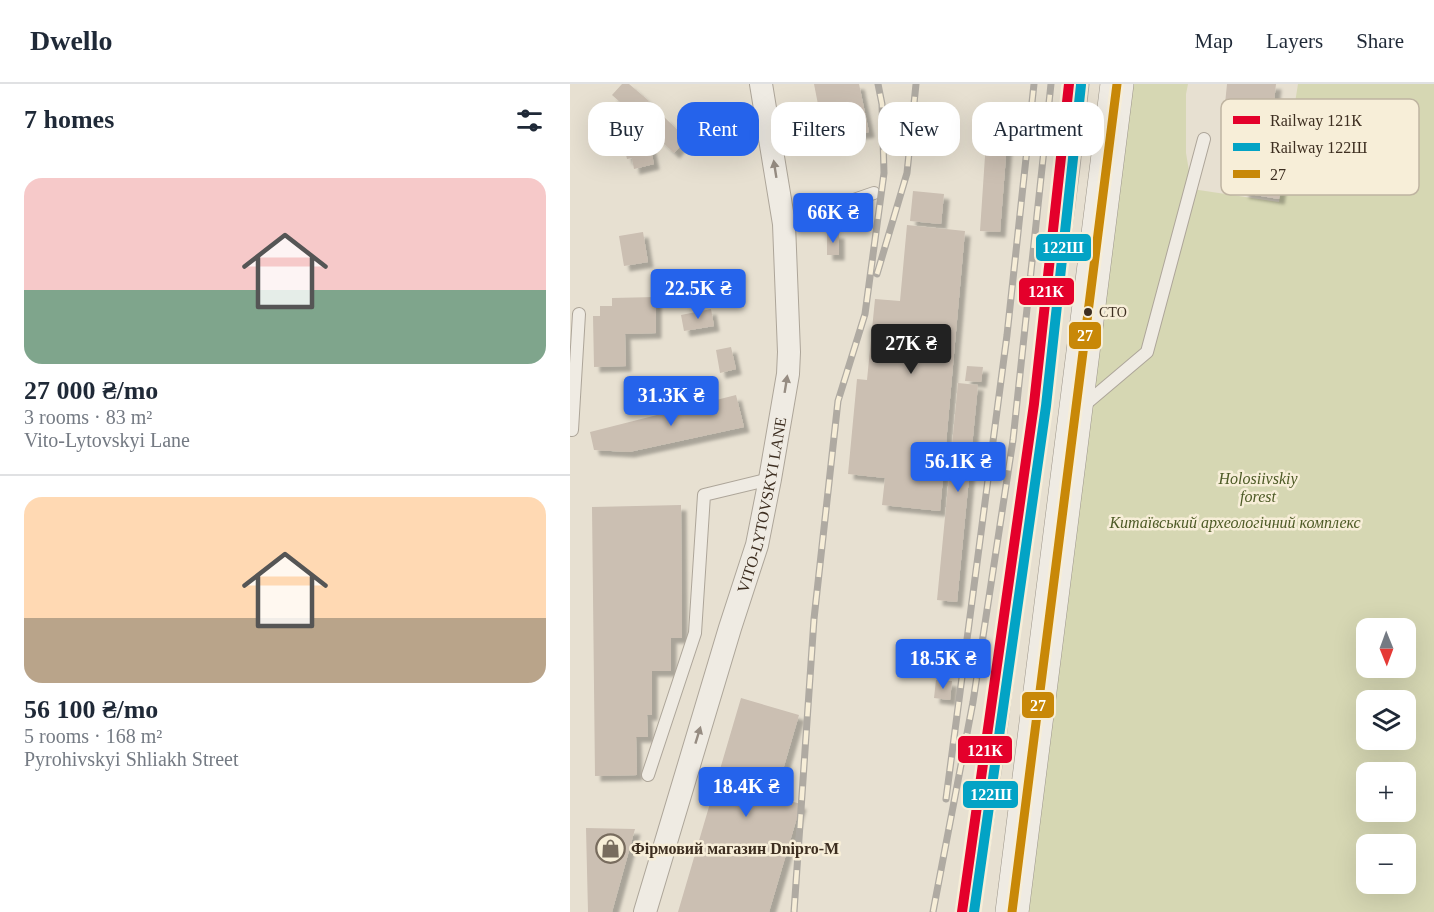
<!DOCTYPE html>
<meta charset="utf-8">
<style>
:root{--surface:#fff;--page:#f2f2f3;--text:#1f2937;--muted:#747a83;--line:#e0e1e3;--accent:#2563eb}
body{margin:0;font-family:Georgia,serif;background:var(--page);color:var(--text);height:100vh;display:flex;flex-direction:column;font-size:22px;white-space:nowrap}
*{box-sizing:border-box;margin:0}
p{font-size:20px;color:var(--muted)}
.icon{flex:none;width:33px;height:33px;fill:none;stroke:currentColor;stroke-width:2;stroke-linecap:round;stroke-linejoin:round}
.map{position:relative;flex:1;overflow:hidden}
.drawer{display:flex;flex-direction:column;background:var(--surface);width:570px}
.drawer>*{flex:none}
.guide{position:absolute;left:18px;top:18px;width:570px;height:54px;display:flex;gap:12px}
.needle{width:39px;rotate:179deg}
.tools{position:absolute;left:786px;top:534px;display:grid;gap:12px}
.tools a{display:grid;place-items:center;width:60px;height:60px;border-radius:12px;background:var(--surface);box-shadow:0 6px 24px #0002;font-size:30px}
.price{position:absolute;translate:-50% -51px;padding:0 14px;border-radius:6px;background:var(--accent);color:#fff;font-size:20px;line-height:39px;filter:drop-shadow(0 2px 3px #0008)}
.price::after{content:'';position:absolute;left:50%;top:36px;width:18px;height:14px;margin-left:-9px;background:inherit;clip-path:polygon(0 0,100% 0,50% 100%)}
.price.on{background:#222;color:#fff}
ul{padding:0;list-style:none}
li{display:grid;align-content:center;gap:12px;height:318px;padding:0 24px}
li+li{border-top:2px solid var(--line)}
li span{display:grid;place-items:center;height:186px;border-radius:18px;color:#555}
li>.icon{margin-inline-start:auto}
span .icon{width:108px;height:108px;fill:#fffc;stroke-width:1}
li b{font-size:26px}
h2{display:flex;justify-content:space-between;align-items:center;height:72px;padding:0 24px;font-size:26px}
.chip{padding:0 21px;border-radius:18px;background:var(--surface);box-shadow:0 6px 24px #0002;font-size:21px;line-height:54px}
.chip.on{background:var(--accent);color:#fff}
header{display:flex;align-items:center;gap:36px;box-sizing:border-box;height:84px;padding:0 30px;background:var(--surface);border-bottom:2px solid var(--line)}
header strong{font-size:28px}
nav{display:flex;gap:33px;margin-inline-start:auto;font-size:21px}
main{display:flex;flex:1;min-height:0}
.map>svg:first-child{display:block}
.green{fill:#d6d7b3;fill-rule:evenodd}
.building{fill:#cbbfb2;filter:url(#shadow)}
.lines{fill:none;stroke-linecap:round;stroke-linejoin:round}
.lane-casing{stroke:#ada599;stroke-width:14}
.street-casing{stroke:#ada599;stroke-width:24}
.secondary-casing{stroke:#9c958a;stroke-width:34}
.lane{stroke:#efebe3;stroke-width:12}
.street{stroke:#efebe3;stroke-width:22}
.secondary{stroke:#efebe3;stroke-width:33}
.rail-casing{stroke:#afaaa2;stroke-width:7}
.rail{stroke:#f7eed8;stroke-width:4.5;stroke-dasharray:14;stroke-linecap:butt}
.bus-1-casing{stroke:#f7eed8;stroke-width:14}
.bus-1{stroke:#c88808;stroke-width:9}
.rail-1-casing{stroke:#f7eed8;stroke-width:15}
.rail-2-casing{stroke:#f7eed8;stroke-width:15}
.rail-1{stroke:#e4002b;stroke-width:10}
.rail-2{stroke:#03a3c5;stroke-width:10}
.oneway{fill:#968c82}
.bus-dot{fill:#3d2e20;stroke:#f7eed8;stroke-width:2}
.labels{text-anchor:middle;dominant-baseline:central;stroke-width:5;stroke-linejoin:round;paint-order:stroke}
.bus-label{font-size:14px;fill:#3d2e20;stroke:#f7eed8;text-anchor:start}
.park-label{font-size:16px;font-style:italic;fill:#4d5a26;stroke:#f7eed8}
.street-label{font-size:16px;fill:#3d2e20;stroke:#f7eed8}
.poi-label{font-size:16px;font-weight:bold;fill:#3d2e20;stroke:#f7eed8;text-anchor:start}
.key{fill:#f7eed8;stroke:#bfb4a1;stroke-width:1.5}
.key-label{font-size:16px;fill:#3d2e20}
.line-badge{stroke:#f7eed8;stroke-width:2}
.badge-label{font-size:16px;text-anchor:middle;font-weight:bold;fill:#fff}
</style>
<header>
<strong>Dwello</strong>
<nav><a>Map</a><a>Layers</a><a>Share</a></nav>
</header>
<main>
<section class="drawer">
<h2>7 homes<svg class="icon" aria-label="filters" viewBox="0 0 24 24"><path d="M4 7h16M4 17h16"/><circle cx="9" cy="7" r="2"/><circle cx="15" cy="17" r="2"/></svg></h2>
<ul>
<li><span style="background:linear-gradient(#f6c9c9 60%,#7fa58c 0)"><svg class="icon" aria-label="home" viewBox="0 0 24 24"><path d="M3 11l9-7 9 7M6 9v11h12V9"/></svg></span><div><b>27 000 ₴/mo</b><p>3 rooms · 83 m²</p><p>Vito-Lytovskyi Lane</p></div></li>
<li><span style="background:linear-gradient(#ffd9b3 65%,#b9a48a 0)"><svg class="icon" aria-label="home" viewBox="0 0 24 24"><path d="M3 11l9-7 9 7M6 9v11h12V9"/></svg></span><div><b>56 100 ₴/mo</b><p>5 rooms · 168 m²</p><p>Pyrohivskyi Shliakh Street</p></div></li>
</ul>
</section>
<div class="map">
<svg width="864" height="828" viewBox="0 0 864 828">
<defs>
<filter id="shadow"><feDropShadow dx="5.5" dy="5.5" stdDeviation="1.5" flood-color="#0004"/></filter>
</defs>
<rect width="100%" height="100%" fill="#e7e0d1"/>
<path class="green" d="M559,0h59l-2,10v59l6,36 87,13 19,-118h136v828h-412zM796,544h40v40h-40zM796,616h40v40h-40zM796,688h40v40h-40zM796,760h40v40h-40z"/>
<path class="building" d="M52,0h7l20,17 -13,15 -24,-21z
M244,0h45l10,48 -44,8z
M657,0h49l-4,36 -48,-6z
M94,33l23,22 -13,14 -23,-22z
M77,47l7,33 -20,5 -2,-11 -5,1 -5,-22z
M416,57l21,2 -7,89 -20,-1z
M678,76l36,5 -5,34 -36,-6z
M343,107l31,3 -3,30 -31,-3z
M337,141l58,6 -25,280 -58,-6 3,-27 -37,-4 9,-95 10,1 8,-81 25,2z
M73,148l5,30 -24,4 -5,-30z
M257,149h12v22h-12z
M86,213v36l-31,1 1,32 -32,1 -1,-51h7v-10h12v-8z
M141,225l3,17 -30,5 -3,-16z
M161,263l5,22 -16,4 -4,-23z
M397,282l16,1 -2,15 -16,-1z
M388,299l20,2 -21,217 -20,-2z
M166,311l8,32 -115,25 -35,-2 -4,-18z
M111,421l1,133h-11v33h-19v44h-5l1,22h-12l1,38 -42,1 -3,-269z
M366,596l16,1 -2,19 -16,-2z
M171,614l58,17 -24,82 26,7 -32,108h-91z
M16,744l49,1 -23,83h-24z"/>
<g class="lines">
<defs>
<path id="lane" d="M214,140l90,-31
M512,323l65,-55 57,-213
M2,346l7,-116
M78,691l47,-142 9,-138 66,-16"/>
<g id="street">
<path id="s1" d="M75,828l85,-284 27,-83 13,-66 18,-105 1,-22 -5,-128 -23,-140"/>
</g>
<path id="secondary" d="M442,828l105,-828"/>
</defs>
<use href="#lane" class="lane-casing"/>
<use href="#street" class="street-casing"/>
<use href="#secondary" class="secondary-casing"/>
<use href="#lane" class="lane"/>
<use href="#street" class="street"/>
<use href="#secondary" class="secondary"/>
<defs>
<path id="rail" d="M307,190l30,-101 9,-89
M376,715l61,-464 27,-251
M224,828l20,-293 24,-218 27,-87 19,-141 -2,-69 -4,-20
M363,828l40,-210 40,-262 38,-356
M407,828l25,-166 75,-579 9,-83"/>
</defs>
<use href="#rail" class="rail-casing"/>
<use href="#rail" class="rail"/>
<defs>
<path id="bus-1" d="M442,828l105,-828"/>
</defs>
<use href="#bus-1" class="bus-1-casing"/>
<use href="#bus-1" class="bus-1"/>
<defs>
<path id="rail-1" d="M392,828l72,-508 35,-320"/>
<path id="rail-2" d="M404,828l72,-506 35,-321"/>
</defs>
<use href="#rail-1" class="rail-1-casing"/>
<use href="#rail-2" class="rail-2-casing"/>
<use href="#rail-1" class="rail-1"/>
<use href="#rail-2" class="rail-2"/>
</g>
<defs><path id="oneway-solid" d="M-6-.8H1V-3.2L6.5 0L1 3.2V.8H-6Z" transform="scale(1.5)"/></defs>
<g class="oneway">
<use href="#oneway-solid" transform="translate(205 85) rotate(-99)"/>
<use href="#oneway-solid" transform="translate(216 300) rotate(-81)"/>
<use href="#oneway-solid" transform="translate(128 651) rotate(-73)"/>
</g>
<defs>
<symbol id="shop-ring" viewBox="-11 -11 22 22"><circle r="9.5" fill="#f7eed8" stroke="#786c5e" stroke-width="1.5"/><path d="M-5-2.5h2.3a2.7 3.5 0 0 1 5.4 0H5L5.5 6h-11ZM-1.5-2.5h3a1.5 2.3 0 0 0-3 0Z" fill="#786c5e"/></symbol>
</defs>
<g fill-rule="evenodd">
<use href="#shop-ring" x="24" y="748" width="33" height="33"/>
</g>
<circle class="bus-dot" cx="518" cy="228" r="5"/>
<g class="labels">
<g class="bus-label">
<text x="529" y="228">СТО</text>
</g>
<g class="park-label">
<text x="688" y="394">Holosiivskiy<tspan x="688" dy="18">forest</tspan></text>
<text x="665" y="438">Китаївський археологічний комплекс</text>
</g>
<g class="street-label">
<text stroke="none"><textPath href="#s1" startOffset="424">VITO-LYTOVSKYI LANE</textPath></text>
</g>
<g class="poi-label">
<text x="61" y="764">Фірмовий магазин Dnipro-M</text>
</g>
</g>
<rect x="651" y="15" width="198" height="96" rx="9" class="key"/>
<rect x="663" y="32" width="27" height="8" fill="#e4002b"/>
<rect x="663" y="59" width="27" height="8" fill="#03a3c5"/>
<rect x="663" y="86" width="27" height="8" fill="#c88808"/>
<g class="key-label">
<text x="700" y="42">Railway 121К</text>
<text x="700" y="69">Railway 122Ш</text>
<text x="700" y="96">27</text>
</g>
<g class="line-badge">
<rect x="465" y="149" width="57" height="29" rx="6" fill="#03a3c5"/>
<rect x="448" y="193" width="57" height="29" rx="6" fill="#e4002b"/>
<rect x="498" y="237" width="34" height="29" rx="6" fill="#c88808"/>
<rect x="451" y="607" width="34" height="28" rx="6" fill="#c88808"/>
<rect x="387" y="651" width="56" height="29" rx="6" fill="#e4002b"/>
<rect x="392" y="696" width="57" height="29" rx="6" fill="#03a3c5"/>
</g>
<g class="badge-label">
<text x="493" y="169">122Ш</text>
<text x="476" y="213">121К</text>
<text x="515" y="257">27</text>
<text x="468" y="627">27</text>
<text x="415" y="672">121К</text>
<text x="421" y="716">122Ш</text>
</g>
</svg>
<div class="tools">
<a><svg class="needle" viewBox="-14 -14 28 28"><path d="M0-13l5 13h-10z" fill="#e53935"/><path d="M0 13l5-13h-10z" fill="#747a83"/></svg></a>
<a><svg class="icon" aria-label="layers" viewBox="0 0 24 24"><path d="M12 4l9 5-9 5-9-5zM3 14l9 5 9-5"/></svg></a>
<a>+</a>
<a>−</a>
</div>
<b class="price" style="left:263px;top:160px">66K ₴</b>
<b class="price" style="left:128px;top:236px">22.5K ₴</b>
<b class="price on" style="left:341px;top:291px">27K ₴</b>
<b class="price" style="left:101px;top:343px">31.3K ₴</b>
<b class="price" style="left:388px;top:409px">56.1K ₴</b>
<b class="price" style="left:373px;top:606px">18.5K ₴</b>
<b class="price" style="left:176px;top:734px">18.4K ₴</b>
<div class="guide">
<a class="chip">Buy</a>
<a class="chip on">Rent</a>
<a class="chip">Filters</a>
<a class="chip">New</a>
<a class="chip">Apartment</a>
</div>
</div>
</main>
